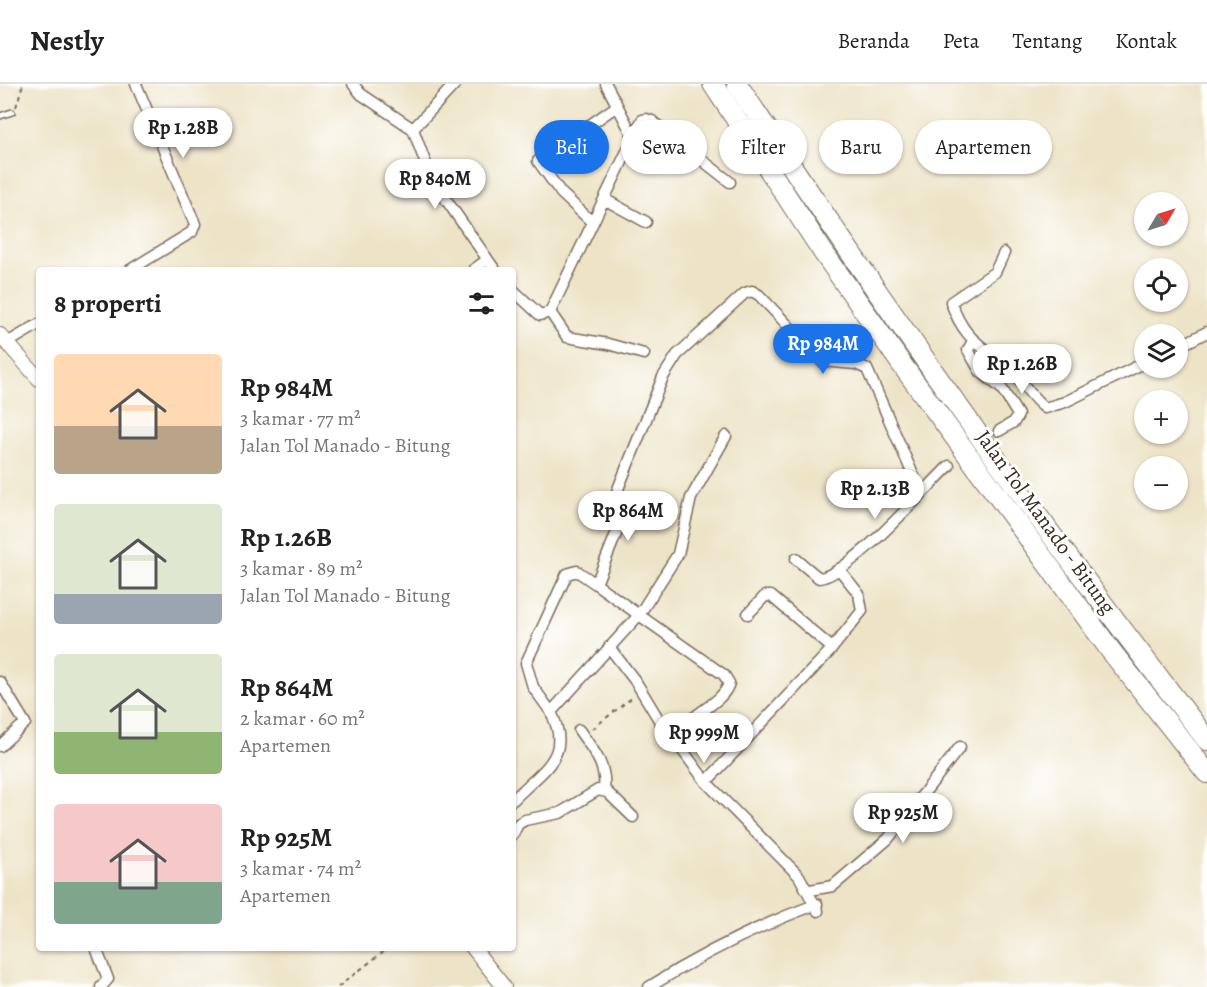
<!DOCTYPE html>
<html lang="id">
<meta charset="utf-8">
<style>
:root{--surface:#fff;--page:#f2f2f2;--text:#222;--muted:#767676;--line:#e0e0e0;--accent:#1a73e8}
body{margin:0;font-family:Alegreya,serif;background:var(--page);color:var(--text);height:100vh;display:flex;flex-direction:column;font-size:22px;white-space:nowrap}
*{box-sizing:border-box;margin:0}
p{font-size:20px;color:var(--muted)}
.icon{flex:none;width:33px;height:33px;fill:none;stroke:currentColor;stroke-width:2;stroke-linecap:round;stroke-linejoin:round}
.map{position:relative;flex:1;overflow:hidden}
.panel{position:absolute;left:36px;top:183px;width:480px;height:684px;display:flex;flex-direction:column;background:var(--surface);border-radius:6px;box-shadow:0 2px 4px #0004}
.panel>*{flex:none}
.banner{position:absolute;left:534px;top:36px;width:570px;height:54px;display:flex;gap:12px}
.needle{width:39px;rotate:52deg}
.tools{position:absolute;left:1134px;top:108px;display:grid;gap:12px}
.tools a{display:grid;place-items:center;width:54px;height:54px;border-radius:50%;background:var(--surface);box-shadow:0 2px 4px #0004;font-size:30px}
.price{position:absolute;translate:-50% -51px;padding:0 14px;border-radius:21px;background:#fff;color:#222;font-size:20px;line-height:39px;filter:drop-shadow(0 2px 3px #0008)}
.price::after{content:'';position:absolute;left:50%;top:36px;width:18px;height:14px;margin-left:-9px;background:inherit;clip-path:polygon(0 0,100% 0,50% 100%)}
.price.selected{background:var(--accent);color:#fff}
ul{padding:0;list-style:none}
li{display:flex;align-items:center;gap:18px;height:150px;padding:0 18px}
li span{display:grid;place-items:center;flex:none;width:168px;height:120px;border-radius:6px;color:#555}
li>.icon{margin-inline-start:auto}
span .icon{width:72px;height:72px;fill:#fffc;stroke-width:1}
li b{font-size:26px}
h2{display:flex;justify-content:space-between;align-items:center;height:72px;padding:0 18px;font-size:26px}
.pill{padding:0 21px;border-radius:27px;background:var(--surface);box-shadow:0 2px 4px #0004;font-size:21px;line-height:54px}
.pill.selected{background:var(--accent);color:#fff}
header{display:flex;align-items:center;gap:36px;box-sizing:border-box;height:84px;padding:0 30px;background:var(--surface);border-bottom:2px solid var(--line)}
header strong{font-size:28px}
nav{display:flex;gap:33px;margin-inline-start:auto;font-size:21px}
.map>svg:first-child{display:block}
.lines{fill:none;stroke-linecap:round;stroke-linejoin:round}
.service-casing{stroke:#796b59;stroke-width:8}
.minor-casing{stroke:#796b59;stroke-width:13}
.tertiary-casing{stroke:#796b59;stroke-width:16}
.motorway-casing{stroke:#796b59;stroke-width:22}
.path{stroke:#796b59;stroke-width:2;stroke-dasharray:4.5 4.5;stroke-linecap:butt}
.service{stroke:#fff;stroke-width:5}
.minor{stroke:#fff;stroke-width:10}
.tertiary{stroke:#fff;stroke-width:14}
.motorway{stroke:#fff;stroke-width:20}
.labels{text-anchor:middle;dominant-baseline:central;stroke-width:6;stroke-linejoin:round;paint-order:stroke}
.street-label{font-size:21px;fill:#3b2a1e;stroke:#fff}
</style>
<header>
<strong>Nestly</strong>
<nav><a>Beranda</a><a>Peta</a><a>Tentang</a><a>Kontak</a></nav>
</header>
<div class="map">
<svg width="1207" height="903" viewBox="0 0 1207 903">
<rect width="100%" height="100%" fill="#fff"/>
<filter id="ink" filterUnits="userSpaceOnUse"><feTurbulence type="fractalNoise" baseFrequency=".0167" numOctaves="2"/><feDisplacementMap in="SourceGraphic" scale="12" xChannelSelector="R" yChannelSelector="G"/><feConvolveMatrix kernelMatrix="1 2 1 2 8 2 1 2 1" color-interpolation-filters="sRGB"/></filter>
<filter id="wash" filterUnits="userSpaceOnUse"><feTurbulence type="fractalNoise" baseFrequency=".008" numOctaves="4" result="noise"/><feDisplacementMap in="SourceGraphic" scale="24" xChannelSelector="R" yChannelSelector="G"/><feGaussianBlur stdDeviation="1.35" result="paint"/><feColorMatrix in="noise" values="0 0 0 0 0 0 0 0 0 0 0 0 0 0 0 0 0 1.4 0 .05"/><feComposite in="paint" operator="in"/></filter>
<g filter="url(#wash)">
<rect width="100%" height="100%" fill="#ede4c7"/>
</g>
<g filter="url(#ink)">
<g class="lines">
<defs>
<path id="service" d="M0,32l12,-4"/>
<path id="minor" d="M353,0l8,10 52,35 18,49 64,92
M606,0l27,52
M413,45l42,-45
M604,115l42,23
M593,139l-32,-30 -23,-32 79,-55
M1004,169l-9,19 -44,30c15,45 38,44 66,75 10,11 16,22 28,31l20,-6 79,-39
M130,186l62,-38 3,-8 -59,-140
M473,186l14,-10
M513,206l27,25 10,-3 92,-192 4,-1 6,2 78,61
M550,228l17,25 41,7 36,10
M973,257l-5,9 12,21 22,18 16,26 -4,7 -15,9
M7,259l32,-19
M1178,263l29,-15
M796,475l23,19c29,-2 106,-89 130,-112
M748,530l17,-18h6l61,52
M609,563l27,35 26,43
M0,598l25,41 -25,23
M551,628l-18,-25 -7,-24 41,-89 10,-3 19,13
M579,646c14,20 28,35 25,60
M706,698l-31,-42c10,-25 48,-35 54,-57l-5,-8 -85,-60 39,-61 13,-56 35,-62
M513,716c30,-31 60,-43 38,-88l88,-97 -43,-31 24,-60 -7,-16 1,-9 49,-122 14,-22 68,-62 7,-2 7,4 63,66 34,3 11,5 54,124
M513,750l5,-10 7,-4 35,-7 38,-23 9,2 26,25
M810,806l23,-4 55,-47 72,-92
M818,827l-19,-35 -93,-94 124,-131 32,-40 -3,-17 -20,-25
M96,864l12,31 -7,8
M649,903c53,-33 108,-61 168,-83"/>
<path id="tertiary" d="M0,251l39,44
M473,864l31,39"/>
<path id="motorway" d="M713,0l110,168 82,117 206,282 96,122
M737,0c148,225 305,444 470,656"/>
</defs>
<use href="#service" class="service-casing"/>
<use href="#minor" class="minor-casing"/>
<use href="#tertiary" class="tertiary-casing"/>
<use href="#motorway" class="motorway-casing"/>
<path class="path" d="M16,23l7,-23
M592,645l42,-33
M338,903l50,-39"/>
<use href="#service" class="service"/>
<use href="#minor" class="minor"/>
<use href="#tertiary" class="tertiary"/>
<use href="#motorway" class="motorway"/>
</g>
</g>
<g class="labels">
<g class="street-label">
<text transform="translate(1046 438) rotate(54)">Jalan Tol Manado - Bitung</text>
</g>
</g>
</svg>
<div class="tools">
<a><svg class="needle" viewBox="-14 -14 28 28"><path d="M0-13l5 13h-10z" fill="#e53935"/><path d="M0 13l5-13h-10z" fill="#767676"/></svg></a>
<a><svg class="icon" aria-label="locate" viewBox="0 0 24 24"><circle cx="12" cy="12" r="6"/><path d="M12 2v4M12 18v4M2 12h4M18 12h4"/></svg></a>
<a><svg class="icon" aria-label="layers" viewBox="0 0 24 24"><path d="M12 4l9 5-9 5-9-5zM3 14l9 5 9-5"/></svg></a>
<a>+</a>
<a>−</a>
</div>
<b class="price" style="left:183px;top:75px">Rp 1.28B</b>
<b class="price" style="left:435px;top:126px">Rp 840M</b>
<b class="price selected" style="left:823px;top:291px">Rp 984M</b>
<b class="price" style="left:1022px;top:311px">Rp 1.26B</b>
<b class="price" style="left:875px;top:436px">Rp 2.13B</b>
<b class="price" style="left:628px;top:458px">Rp 864M</b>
<b class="price" style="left:704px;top:680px">Rp 999M</b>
<b class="price" style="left:903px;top:760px">Rp 925M</b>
<div class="banner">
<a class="pill selected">Beli</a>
<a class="pill">Sewa</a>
<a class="pill">Filter</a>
<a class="pill">Baru</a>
<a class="pill">Apartemen</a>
</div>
<section class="panel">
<h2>8 properti<svg class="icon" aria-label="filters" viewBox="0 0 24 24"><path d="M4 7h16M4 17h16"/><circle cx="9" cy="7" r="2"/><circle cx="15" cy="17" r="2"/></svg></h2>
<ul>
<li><span style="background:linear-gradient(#ffd9b3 60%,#b9a48a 0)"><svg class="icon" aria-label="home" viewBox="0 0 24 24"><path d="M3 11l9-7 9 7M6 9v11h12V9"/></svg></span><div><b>Rp 984M</b><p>3 kamar · 77 m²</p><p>Jalan Tol Manado - Bitung</p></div></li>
<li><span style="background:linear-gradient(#dfe7d0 75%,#9aa5b1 0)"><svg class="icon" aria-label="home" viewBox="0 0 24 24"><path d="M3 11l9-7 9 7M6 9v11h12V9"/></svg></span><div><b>Rp 1.26B</b><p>3 kamar · 89 m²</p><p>Jalan Tol Manado - Bitung</p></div></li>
<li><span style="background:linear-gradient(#dfe7d0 65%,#8fb573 0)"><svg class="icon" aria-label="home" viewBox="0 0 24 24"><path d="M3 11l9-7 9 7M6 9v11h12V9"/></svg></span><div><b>Rp 864M</b><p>2 kamar · 60 m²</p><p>Apartemen</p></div></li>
<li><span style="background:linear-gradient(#f6c9c9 65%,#7fa58c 0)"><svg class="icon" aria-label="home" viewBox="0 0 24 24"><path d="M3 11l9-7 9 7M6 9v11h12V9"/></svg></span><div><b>Rp 925M</b><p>3 kamar · 74 m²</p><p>Apartemen</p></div></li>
</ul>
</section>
</div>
